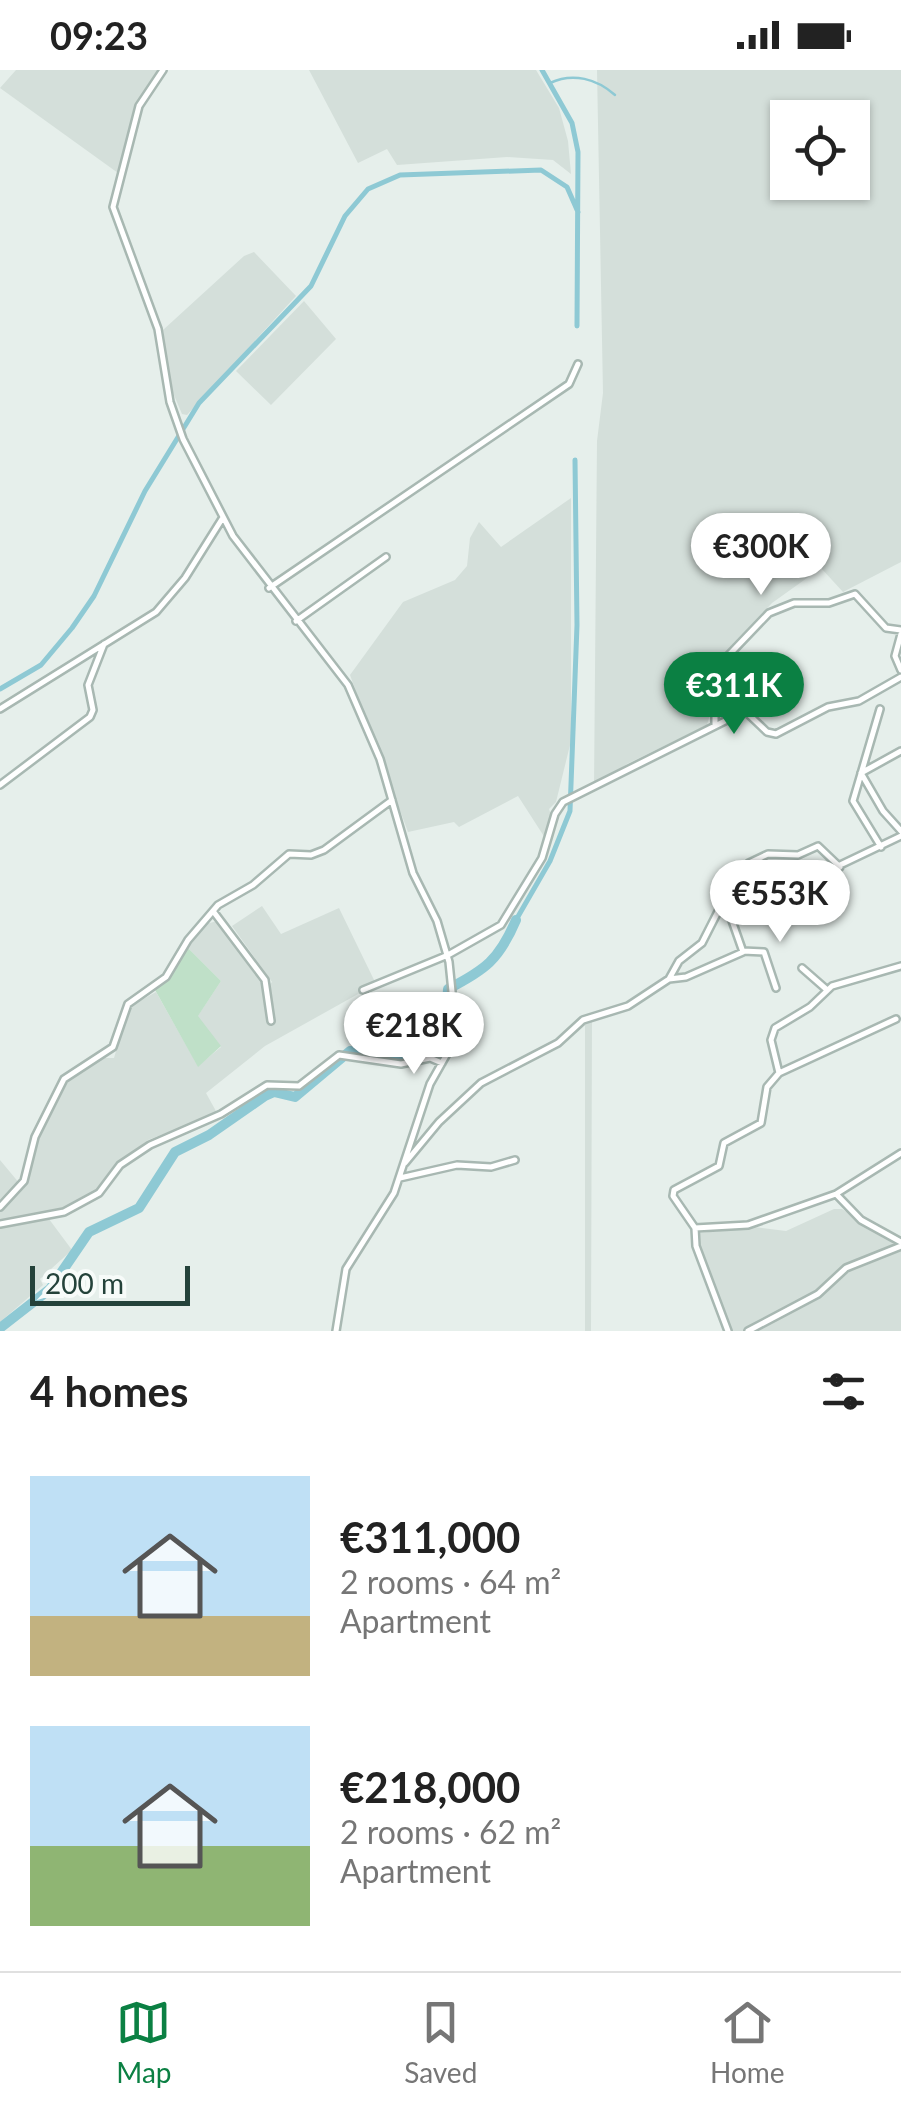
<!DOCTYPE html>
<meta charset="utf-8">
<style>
:root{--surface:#fff;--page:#f2f2f2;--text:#222;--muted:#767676;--line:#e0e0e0;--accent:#0b8043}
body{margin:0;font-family:Lato,sans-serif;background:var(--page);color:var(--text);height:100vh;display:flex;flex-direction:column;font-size:38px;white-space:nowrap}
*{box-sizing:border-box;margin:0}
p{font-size:32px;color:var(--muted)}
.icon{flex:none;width:55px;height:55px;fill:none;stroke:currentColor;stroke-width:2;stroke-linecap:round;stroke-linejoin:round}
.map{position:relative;height:1261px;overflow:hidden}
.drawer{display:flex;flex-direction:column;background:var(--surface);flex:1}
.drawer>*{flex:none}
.tools{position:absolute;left:770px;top:30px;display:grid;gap:20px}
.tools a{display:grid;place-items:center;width:100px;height:100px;border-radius:0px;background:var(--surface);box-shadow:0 2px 8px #0004;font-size:50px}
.scale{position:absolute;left:30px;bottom:25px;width:160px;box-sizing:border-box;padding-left:10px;border:5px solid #24423a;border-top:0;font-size:28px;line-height:35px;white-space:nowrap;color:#24423a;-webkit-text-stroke:8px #f7fbf9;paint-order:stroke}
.price{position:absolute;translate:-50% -85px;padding:0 22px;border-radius:35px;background:#fff;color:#222;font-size:32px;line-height:65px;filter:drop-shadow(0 2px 5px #0008)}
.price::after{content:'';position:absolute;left:50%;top:60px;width:30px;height:22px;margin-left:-15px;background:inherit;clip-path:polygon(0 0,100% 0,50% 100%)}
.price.on{background:var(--accent);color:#fff}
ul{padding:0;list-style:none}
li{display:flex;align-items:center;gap:30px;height:250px;padding:0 30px}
li span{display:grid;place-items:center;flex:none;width:280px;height:200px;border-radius:0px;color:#555}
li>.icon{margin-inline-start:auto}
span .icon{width:120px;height:120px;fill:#fffc;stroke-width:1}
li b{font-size:42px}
h2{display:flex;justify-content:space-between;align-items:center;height:120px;padding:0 30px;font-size:42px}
.status{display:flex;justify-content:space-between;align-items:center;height:70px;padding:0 50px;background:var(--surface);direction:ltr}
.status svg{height:28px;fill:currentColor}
.tabs{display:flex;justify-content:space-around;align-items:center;height:140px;border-top:2px solid var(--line);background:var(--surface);font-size:28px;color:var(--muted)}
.tabs a{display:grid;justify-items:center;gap:5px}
.tabs .on{color:var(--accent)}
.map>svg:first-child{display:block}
.built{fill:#d4dfda;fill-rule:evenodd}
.green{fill:#bfe0c8}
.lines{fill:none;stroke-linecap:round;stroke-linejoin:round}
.stream{stroke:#8ec9d4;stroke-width:2.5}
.canal{stroke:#8ec9d4;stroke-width:5}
.river{stroke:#8ec9d4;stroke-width:10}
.minor-casing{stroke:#a8b8b2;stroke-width:10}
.minor{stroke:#fff;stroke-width:5}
</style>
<div class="status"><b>09:23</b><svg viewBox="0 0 49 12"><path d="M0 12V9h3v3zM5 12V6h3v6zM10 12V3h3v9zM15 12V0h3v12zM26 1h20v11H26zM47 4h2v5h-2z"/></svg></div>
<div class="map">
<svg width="901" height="1261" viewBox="0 0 901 1261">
<rect width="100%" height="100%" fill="#e6efeb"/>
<path class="built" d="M16,0h144l-23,38 -19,65 -118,-85z
M309,0h227l23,38 9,33 3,33 -18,-14 -46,-3 -110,8 -10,-16 -29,14z
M597,0h304v492l-58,30 -22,-24 -49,35 -77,80 17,24 -5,18 -80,39 -33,23 3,-346 6,-48zM788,48h64v64h-64z
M254,182l42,44 -109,119 -5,-1 -11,-26 -8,-58 81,-74z
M304,231l32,38 -65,66 -35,-34z
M571,428v243l-15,61 -7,7 3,9 -5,23 -29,-45 -59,31 -5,-5 -46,10 -58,-157 53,-73 52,-22 12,-14 3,-28 9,-16 22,25z
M262,836l19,28 58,-26 37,76 -111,62 -59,47 11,20 -69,27 -29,22 -22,29 -34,18 -63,13v-11l24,-23 13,-52 22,-45 15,-17 31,-16h9l15,-51 27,-15 42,74 23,-19 -24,-30 24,-36 -34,-34 19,-23 11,-3 48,68 7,-7 -40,-56z
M592,949l-1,312h-6v-310z
M0,1090l20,24 -20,20z
M834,1139h8l59,37v85h-170l-30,-77 -5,-16 4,-5 54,-6 32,4z
M49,1149l23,31 -32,29 3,6 -43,37v-95z"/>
<path class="green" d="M187,877l34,34 -23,35 23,30 -23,21 -44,-79 17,-12z"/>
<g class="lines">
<path class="stream" d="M550,13c23,-11 47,-4 65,12"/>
<path class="canal" d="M542,0l30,53 6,29 -1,174
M0,619l41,-24 31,-37 22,-32 51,-105 54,-88 112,-117 34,-70 23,-27 32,-14 141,-5 26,17 11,25
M516,850l34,-59 20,-50 7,-186 -2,-165"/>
<path class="river" d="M0,1258l50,-39 39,-57 50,-24 36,-56 34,-17 56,-39 9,-4 21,5 55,-46 54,8 40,-9 4,-61c37,-19 51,-29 68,-69"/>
<defs>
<path id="minor" d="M163,0l-24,36 -26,101 45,122 12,73 13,37 50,97 115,149 32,74 33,114 24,48 12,41 6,59 -3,24 -22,39 -36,109 -48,76 -10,62
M269,518l300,-204 9,-20
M296,551l90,-64
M901,564l-6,22 6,14
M0,639l156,-97 29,-34 37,-59
M880,639l-27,92 28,46
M715,656v-17l-12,-27 66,-69 25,-10h35l26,-9 31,34 15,2
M901,681l-40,22 22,38 18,20
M0,715l90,-68 3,-7 -5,-25 16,-41
M794,817l107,-51
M213,841l52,69 6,41
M743,881l21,1 12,36
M802,898l24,21
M669,909l17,-2 57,-25 -14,-40 -7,-8
M363,920l85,-35 53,-30 41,-67 13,-44 8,-12 182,-91 22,21 9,2 52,-27 31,-6 42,-24
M779,1003l-8,-33 4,-12 35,-21 22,-21 69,-20
M405,1093l34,-41 42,-39 77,-40 25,-23 45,-14 41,-27 10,-18 23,-18 30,-59 17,-21 19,-9 30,1 20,-9 22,21
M400,1108l57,-13 34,2 24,-7
M836,1124l65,-41
M0,1137l24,-26 11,-44 29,-58 49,-32 15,-43 38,-27 22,-37 30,-35 35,-20 36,-31 22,1 13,-5 68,-50
M0,1154l64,-12 35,-19 21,-28 30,-20 71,-31 46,-29 32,1 40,-31 62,9 29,-6 12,5
M695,1158l53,-3 88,-31 25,26 40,22
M728,1261l-32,-85 -1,-18 -22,-32 1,-6 45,-24 5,-23 37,-20 6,-36 12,-14 117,-54
M748,1261l70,-37 28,-26 55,-22"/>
</defs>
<use href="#minor" class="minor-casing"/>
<use href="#minor" class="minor"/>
</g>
</svg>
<div class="tools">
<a><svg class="icon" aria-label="locate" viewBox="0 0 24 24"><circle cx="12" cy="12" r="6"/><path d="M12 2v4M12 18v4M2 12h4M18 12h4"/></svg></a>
</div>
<div class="scale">200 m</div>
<b class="price" style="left:761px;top:528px">€300K</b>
<b class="price on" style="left:734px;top:667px">€311K</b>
<b class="price" style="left:780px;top:875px">€553K</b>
<b class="price" style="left:414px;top:1007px">€218K</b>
</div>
<section class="drawer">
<h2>4 homes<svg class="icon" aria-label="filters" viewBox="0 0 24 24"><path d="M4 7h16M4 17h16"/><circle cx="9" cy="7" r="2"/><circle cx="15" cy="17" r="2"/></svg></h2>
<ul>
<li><span style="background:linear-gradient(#bfe0f5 70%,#c2b280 0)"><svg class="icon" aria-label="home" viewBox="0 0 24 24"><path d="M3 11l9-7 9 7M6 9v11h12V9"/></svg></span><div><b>€311,000</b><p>2 rooms · 64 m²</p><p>Apartment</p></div></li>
<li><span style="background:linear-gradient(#bfe0f5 60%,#8fb573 0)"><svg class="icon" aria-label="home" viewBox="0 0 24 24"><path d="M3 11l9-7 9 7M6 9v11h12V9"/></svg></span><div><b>€218,000</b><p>2 rooms · 62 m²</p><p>Apartment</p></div></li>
</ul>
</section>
<nav class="tabs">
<a class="on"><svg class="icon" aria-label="map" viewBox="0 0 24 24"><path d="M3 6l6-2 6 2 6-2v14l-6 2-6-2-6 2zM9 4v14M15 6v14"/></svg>Map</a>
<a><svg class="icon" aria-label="saved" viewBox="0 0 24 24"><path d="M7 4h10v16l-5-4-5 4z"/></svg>Saved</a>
<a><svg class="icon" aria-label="home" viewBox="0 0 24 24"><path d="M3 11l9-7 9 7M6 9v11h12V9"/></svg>Home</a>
</nav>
